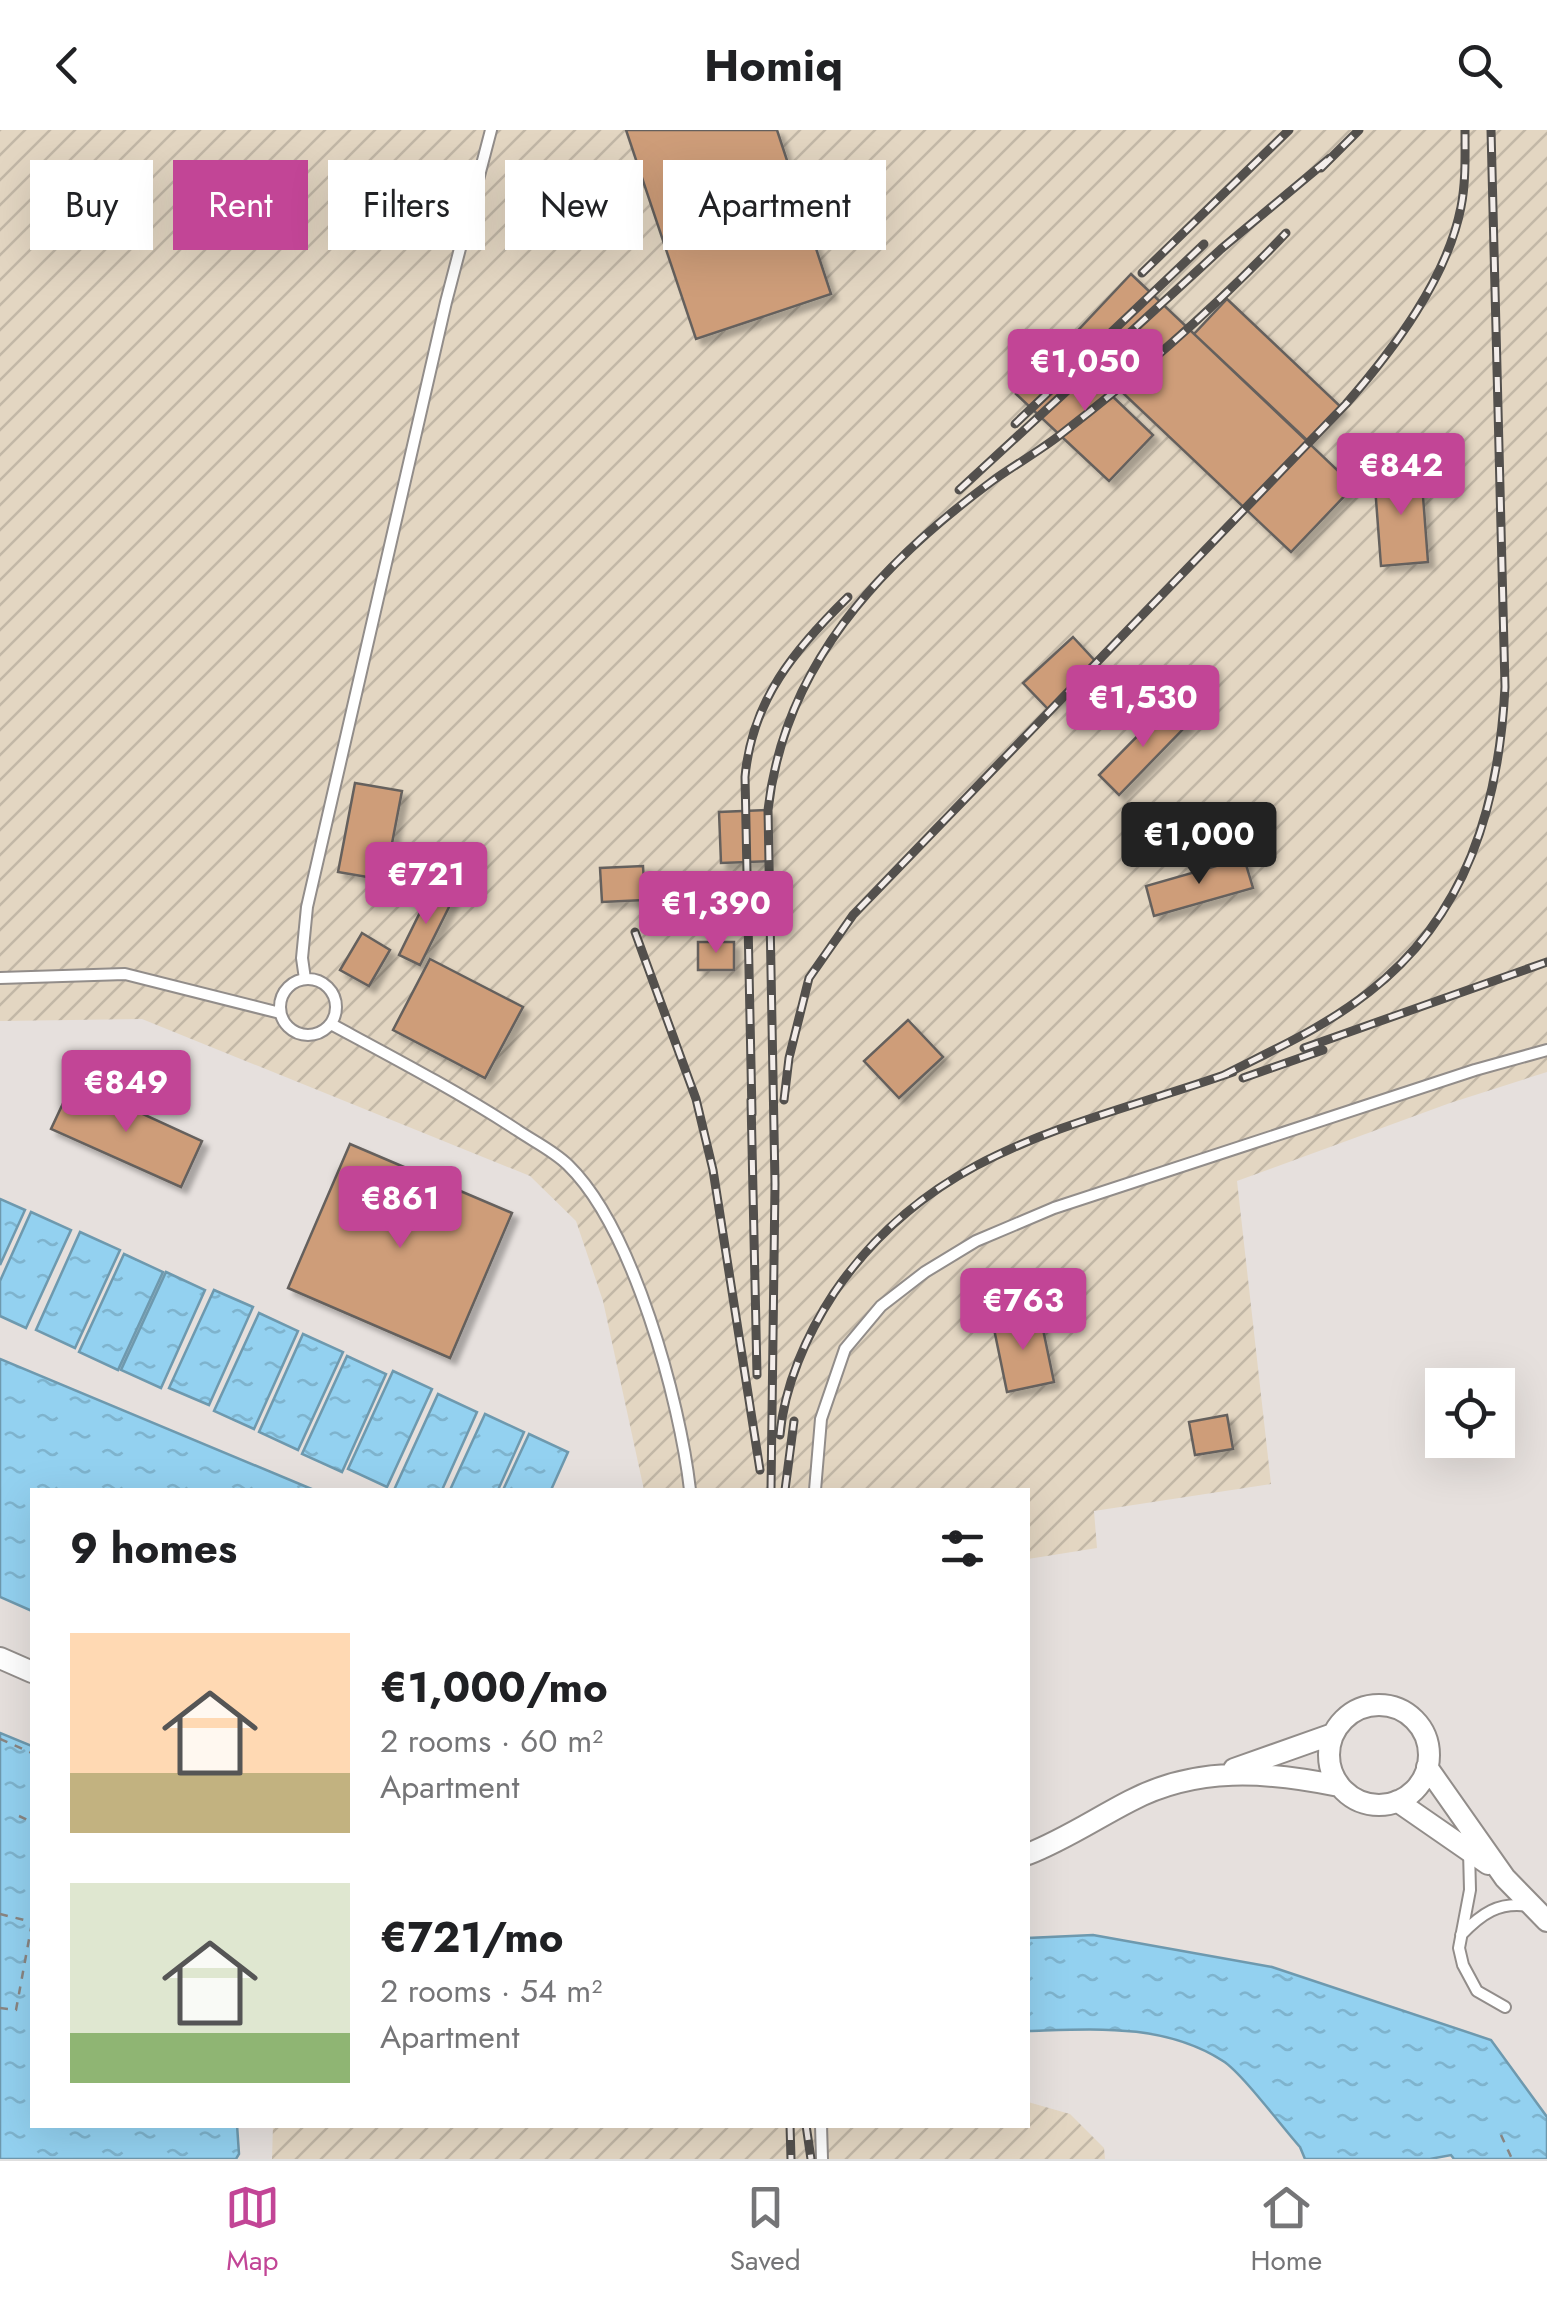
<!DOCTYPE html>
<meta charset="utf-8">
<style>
:root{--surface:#fff;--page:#f2f2f2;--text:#202124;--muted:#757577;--line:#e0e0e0;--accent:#c24596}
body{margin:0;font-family:Jost,sans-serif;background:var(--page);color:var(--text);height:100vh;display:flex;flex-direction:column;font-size:38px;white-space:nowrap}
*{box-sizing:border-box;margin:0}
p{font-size:32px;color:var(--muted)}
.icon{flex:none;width:55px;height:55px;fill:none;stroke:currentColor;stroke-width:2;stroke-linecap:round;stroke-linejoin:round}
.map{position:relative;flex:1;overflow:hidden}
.details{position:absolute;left:30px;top:1358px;width:1000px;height:640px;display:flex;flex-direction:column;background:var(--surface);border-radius:0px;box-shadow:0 10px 40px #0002}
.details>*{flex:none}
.top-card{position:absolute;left:30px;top:30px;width:1000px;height:90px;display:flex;gap:20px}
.tools{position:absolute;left:1425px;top:1238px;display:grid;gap:20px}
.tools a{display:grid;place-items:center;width:90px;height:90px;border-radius:0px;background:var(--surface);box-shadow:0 10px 40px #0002;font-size:50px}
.price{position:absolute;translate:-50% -85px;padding:0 22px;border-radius:10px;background:var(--accent);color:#fff;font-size:32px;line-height:65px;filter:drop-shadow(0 2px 5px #0008)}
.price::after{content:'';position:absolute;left:50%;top:60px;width:30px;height:22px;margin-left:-15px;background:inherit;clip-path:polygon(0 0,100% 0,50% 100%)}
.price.current{background:#222;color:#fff}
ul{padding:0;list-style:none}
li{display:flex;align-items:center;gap:30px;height:250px;padding:0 40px}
li span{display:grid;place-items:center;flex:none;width:280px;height:200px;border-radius:0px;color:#555}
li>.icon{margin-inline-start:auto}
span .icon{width:120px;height:120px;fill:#fffc;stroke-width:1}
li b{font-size:42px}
h2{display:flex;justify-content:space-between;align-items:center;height:120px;padding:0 40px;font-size:42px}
.tag{padding:0 35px;border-radius:0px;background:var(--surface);box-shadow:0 10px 40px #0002;font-size:35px;line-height:90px}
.tag.current{background:var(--accent);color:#fff}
header{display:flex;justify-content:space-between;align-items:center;height:130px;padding:0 40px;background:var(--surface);font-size:45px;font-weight:700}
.tab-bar{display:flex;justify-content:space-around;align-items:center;height:140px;border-top:2px solid var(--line);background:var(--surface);font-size:28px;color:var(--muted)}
.tab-bar a{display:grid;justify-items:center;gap:5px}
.tab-bar .current{color:var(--accent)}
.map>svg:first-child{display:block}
.industrial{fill:url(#industrial-furrows)}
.water{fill:url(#water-ripples);stroke:#6e99ae;stroke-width:2.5}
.building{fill:#ce9d79;stroke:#65615d;stroke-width:2.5;filter:url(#shadow)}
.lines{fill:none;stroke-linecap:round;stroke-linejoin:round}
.lane-casing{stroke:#928d8a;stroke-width:14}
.street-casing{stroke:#928d8a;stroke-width:24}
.path{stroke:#898582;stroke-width:2.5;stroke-dasharray:8 8;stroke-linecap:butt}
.lane{stroke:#fff;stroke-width:10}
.street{stroke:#fff;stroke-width:20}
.rail-casing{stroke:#53504d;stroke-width:9}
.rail{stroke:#f3edea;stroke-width:5;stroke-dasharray:15;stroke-linecap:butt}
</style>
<header><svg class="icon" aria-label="back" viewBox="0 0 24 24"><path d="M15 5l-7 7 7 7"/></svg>Homiq<svg class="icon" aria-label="search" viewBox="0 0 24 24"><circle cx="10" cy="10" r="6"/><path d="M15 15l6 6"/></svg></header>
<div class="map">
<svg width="1547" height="2029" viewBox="0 0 1547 2029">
<defs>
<pattern id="industrial-furrows" width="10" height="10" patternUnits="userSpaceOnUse" patternTransform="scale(2.5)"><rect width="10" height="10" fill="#e3d6c2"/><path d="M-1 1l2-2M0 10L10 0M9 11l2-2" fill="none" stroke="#c2b7a6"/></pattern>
<pattern id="water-ripples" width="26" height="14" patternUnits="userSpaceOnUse" patternTransform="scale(2.5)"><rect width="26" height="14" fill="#93d1f0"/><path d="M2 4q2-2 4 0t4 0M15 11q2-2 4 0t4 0" fill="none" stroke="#7eb3cd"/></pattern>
<filter id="shadow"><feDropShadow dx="6" dy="6" stdDeviation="2.5" flood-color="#0004"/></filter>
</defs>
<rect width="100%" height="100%" fill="#e6e0dd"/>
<path class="industrial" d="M0,0h1547v942l-97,31 -213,78 34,303 -177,27 3,37 -69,11v-69h-384l-41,-189 -27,-80 -46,-45 -388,-157 -142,2z
M1028,1972l42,12 34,34 1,11h-833l1,-34h755z"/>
<path class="water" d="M0,1069l25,11 -25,55z
M31,1082l40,18 -45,98 -26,-12v-35z
M80,1102l40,18 -45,98 -39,-18z
M124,1124l39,18 -45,98 -39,-18z
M166,1142l39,18 -44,98 -40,-18z
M214,1160l39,17 -44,98 -40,-17z
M259,1183l39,18 -44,98 -40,-18z
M303,1204l40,18 -45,98 -39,-18z
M347,1226l39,18 -44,98 -40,-18z
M0,1229l314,131h-282v121l-32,-14z
M393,1241l39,18 -45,98 -39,-18z
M438,1264l39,18 -35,78h-48z
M485,1284l39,18 -26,58h-48z
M529,1304l39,18 -17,38h-48z
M0,1603l32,13v379h205l2,29 -3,5h-236z
M1093,1805l179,32 219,73 56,77v42h-93l-3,-4 -21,4h-125l-5,-12c-18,-20 -58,-74 -77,-86 -59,-38 -129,-32 -195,-30v-93z"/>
<path class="building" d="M626,0h151l54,164 -135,45z
M1131,144l223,212 -63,66 -223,-211z
M1227,169l115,109 -33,34 -115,-108z
M1061,217l92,88 -44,46 -93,-87z
M1421,340l7,92 -47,4 -7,-93z
M1073,507l24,26 -49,46 -25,-26z
M1167,576l20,19 -68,70 -20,-20z
M355,653l47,8 -17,89 -47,-8z
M769,680l2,51 -50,2 -2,-51z
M1244,728l9,30 -99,28 -8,-30z
M643,736l2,34 -43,2 -2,-34z
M432,758l21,11 -33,66 -21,-10z
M362,803l28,17 -21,36 -29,-16z
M698,812h36v28h-36z
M430,829l93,48 -38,71 -92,-48z
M908,890l35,37 -44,41 -35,-37z
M73,952l129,59 -21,46 -130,-58z
M350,1014l162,69 -62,145 -162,-70z
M1040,1185l14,67 -47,10 -14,-68z
M1227,1285l6,34 -38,6 -6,-33z"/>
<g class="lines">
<defs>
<path id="lane" d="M0,848l125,-4 155,39
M280 877a28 28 0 1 1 56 0a28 28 0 1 1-56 0Z
M305,849l-3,-21 5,-51 139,-605 45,-172
M331,894c63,34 126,67 186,106 16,11 37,21 51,35 65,63 112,236 122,325
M815,1360l6,-71 24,-70 36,-43 44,-34 51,-31 78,-33 421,-138 72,-20
M1469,1721l1,39 -11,58 4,17 14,26 28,16
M1461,1805c20,-21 38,-34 68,-29
M821,1995l1,34"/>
<path id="street" d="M0,1528l32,14
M1329 1625a50 50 0 1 1 100 0a50 50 0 1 1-100 0Z
M1427,1637l78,111 42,43
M1234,1639l99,-35
M1397,1671l91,63
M1028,1724c36,-14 67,-35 102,-53 66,-35 137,-30 209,-15"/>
</defs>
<use href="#lane" class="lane-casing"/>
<use href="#street" class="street-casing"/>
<path class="path" d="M0,1609l32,14
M19,1686l13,6
M0,1784l32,8
M0,1878l16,2 16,-87
M1501,2005l11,24"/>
<use href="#lane" class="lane"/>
<use href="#street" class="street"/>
<defs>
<path id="rail" d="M1321,38l38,-38
M1142,143l147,-143
M1015,294l189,-180
M959,360l262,-241 109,-91
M635,802l61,167 17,71 47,300
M1304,918l243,-86
M1222,946c51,-26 103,-49 147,-84 98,-76 130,-187 136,-305l-14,-557
M1243,948l80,-28
M751,970l6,275
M784,970l5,-42 20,-80 44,-63 493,-511c47,-54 101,-125 115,-197 5,-25 4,-52 4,-77
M752,984l-7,-337c7,-77 50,-128 103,-180
M780,1305c4,-49 27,-101 54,-142 100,-147 243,-166 399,-221
M771,1360l4,-306 -7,-374c16,-144 111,-245 223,-328 22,-16 47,-30 69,-47 79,-61 157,-129 226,-202
M785,1360l9,-69
M790,1995l1,34
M806,1995l5,34"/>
</defs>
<use href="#rail" class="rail-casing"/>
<use href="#rail" class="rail"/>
</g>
</svg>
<div class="tools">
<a><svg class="icon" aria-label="locate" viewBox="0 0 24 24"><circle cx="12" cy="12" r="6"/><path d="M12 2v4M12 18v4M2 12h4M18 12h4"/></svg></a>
</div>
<b class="price" style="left:1085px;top:284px">€1,050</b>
<b class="price" style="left:1401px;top:388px">€842</b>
<b class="price" style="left:1143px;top:620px">€1,530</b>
<b class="price current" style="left:1199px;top:757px">€1,000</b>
<b class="price" style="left:426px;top:797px">€721</b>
<b class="price" style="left:716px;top:826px">€1,390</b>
<b class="price" style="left:126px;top:1005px">€849</b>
<b class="price" style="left:400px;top:1121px">€861</b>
<b class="price" style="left:1023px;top:1223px">€763</b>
<div class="top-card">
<a class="tag">Buy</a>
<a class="tag current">Rent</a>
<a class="tag">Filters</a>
<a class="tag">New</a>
<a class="tag">Apartment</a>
</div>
<section class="details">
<h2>9 homes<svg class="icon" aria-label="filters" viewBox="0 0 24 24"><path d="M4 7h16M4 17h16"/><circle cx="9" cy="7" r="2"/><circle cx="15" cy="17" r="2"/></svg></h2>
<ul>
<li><span style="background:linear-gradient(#ffd9b3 70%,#c2b280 0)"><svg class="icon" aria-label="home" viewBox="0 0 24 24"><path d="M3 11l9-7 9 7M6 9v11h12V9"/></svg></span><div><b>€1,000/mo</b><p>2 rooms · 60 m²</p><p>Apartment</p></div></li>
<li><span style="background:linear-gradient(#dfe7d0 75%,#8fb573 0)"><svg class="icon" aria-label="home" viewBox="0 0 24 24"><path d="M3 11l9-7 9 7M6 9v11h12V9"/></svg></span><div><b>€721/mo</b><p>2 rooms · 54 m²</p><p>Apartment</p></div></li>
</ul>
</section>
</div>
<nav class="tab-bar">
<a class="current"><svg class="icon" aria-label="map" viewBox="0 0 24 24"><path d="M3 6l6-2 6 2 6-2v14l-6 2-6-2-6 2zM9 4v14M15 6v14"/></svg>Map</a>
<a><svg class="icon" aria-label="saved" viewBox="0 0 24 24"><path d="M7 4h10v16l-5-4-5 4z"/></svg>Saved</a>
<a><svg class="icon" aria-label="home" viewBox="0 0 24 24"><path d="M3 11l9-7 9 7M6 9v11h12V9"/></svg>Home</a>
</nav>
